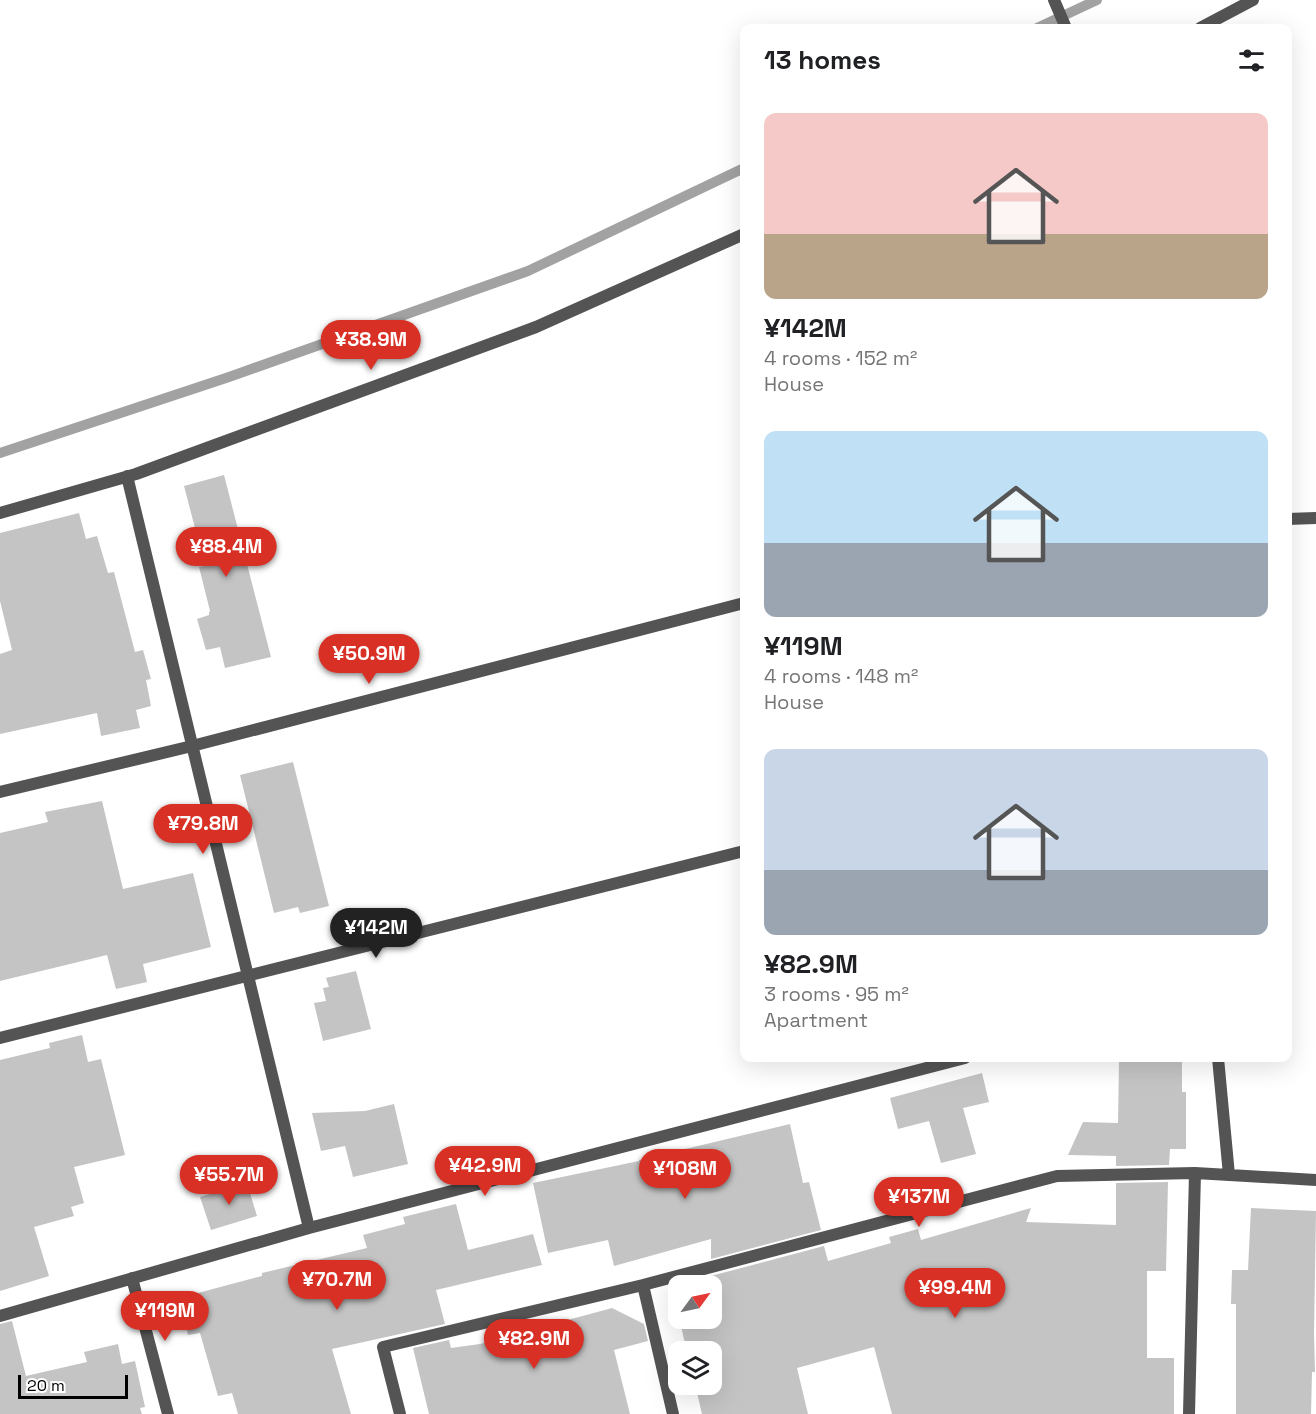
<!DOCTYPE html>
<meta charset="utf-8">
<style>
:root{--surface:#fff;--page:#f6f6f6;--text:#202124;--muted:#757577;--accent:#d93025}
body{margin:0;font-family:"Space Grotesk",sans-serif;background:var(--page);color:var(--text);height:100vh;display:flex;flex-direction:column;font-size:22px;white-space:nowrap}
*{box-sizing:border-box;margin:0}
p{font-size:20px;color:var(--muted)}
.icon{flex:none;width:33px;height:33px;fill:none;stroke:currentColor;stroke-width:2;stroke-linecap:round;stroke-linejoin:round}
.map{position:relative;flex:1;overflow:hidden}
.details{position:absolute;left:740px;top:24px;width:552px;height:1038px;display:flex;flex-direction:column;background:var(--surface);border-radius:12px;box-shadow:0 6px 24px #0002}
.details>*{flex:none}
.needle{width:39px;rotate:57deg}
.controls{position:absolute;left:668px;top:1275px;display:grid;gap:12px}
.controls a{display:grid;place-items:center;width:54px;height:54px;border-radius:12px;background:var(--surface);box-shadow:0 6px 24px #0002;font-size:30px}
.scale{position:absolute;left:18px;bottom:15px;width:110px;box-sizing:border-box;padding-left:6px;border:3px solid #000;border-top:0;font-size:16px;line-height:21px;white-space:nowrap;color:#000;-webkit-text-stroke:4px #fff;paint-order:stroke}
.price{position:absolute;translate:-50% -51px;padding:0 14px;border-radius:21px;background:var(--accent);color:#fff;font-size:20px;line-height:39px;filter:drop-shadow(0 2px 3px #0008)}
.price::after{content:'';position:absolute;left:50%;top:36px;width:18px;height:14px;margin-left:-9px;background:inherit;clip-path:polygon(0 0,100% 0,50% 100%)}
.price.active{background:#222;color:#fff}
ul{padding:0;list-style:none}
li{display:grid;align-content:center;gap:12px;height:318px;padding:0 24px}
li span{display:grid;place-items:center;height:186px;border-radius:12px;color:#555}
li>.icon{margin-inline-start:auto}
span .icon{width:108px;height:108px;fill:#fffc;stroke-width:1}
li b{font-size:26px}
h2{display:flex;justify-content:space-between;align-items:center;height:72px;padding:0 24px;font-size:26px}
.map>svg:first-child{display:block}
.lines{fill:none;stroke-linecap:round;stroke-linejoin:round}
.stream{stroke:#a2a2a2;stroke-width:10}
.building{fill:#c4c4c4}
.minor{stroke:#545454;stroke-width:12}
</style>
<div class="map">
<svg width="1316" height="1414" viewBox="0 0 1316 1414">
<rect width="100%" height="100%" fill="#fff"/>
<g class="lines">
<path class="stream" d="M1037,28l60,-28
M0,453l229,-76 299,-106 216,-103"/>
</g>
<path class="building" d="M224,475l47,182 -46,11 -5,-21 -14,3 -9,-31 12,-4v-3l1,-1 -11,-44 6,-1 -21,-80z
M79,513l7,26 11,-3 11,37 6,-1 21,80 8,-2 8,29 -5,1 5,26 -15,4 4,18 -39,8 -4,-23 -97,21v-80l12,-4 -12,-49v-68z
M293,762l36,144 -29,7 -2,-6 -24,6 -34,-138z
M102,801l21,88 70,-16 18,74 -68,17 4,18 -31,7 -9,-34 -107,26v-148l48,-11 -3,-10z
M356,971l15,58 -48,12 -9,-38 12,-2 -3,-13 6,-1 -3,-9z
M82,1035l6,27 13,-3 24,96 -51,12 10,36 -13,4 3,9 -40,11 15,49 -49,15v-231l50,-12 -1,-5z
M1119,1061h63v31h4v57h-16l-1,16 -53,1v-10l-48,-1 15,-33 35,1z
M982,1073l7,29 -26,6 13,46 -35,9 -12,-42 -31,8 -8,-31z
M394,1104l14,60 -55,13 -8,-31 -24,5 -9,-38 53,-2z
M790,1124l13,59 6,-1 12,48 -110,29v-20l-97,27 -6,-26 -60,13 -15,-70 106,-22v-1z
M1168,1182l-2,89h-19v87h27v56h-282l-18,-67 -77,21 11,46h-106l-7,-30h16v-32h-24l-8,-34h32v-42l113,-30 4,15 63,-18 -2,-6 29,-8 3,11 110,-32 -5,14 90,3v-42z
M247,1183l10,33 -46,14 -11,-33z
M456,1204l12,46 65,-16 9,31 -106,25 9,34 -113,25 19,65h-113l-6,-21 -14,3 -18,-63 -12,2 -9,-37 83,-22v-3l105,-25 -4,-13 42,-11 -2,-7z
M1251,1208l65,3 -2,123 1,38h-3l-1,42h-75v-110h-5l1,-34h16z
M612,1308l32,16 4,17 -34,9 16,64h-201l-16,-66 36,-8 2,8 29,-4z
M12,1321l14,55 61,-14 -3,-10 34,-8 4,20 13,-3 10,46 -5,1 2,6h-142v-90z"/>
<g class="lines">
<path class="minor" d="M1054,0l12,28
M1200,28l53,-28
M127,476l182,752
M0,513l136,-39 400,-147 208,-93
M1287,519l29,-1
M0,792l192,-46 552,-143
M0,1038l744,-187
M1218,1058l11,117
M132,1278l36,136
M643,1285l30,129
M0,1316l309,-88 656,-170
M400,1414l-17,-67 260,-62 414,-109 138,-3 121,7
M1189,1414l6,-241"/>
</g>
</svg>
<div class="controls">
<a><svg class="needle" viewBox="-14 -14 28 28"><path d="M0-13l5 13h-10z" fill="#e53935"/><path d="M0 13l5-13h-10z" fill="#757577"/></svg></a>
<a><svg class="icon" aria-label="layers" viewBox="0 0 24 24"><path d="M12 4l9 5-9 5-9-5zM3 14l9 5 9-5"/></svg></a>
</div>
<div class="scale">20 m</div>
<b class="price" style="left:371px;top:371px">¥38.9M</b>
<b class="price" style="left:226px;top:578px">¥88.4M</b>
<b class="price" style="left:369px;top:685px">¥50.9M</b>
<b class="price" style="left:203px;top:855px">¥79.8M</b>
<b class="price active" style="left:376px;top:959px">¥142M</b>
<b class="price" style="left:485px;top:1197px">¥42.9M</b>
<b class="price" style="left:685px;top:1200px">¥108M</b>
<b class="price" style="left:229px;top:1206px">¥55.7M</b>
<b class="price" style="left:919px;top:1228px">¥137M</b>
<b class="price" style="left:337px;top:1311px">¥70.7M</b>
<b class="price" style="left:955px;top:1319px">¥99.4M</b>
<b class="price" style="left:165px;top:1342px">¥119M</b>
<b class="price" style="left:534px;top:1370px">¥82.9M</b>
<section class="details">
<h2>13 homes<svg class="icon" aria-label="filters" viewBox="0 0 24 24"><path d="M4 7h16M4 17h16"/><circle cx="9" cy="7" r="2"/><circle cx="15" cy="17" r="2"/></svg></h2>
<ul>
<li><span style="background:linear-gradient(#f6c9c9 65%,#b9a48a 0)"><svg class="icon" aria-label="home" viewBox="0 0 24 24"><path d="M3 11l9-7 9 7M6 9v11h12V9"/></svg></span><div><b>¥142M</b><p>4 rooms · 152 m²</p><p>House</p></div></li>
<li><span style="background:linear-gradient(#bfe0f5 60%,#9aa5b1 0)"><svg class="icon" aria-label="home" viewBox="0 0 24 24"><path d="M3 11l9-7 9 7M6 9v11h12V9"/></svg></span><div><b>¥119M</b><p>4 rooms · 148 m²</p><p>House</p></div></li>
<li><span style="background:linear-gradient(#c9d6e8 65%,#9aa5b1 0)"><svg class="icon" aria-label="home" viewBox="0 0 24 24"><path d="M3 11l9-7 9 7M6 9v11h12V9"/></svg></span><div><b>¥82.9M</b><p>3 rooms · 95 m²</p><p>Apartment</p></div></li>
</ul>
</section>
</div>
